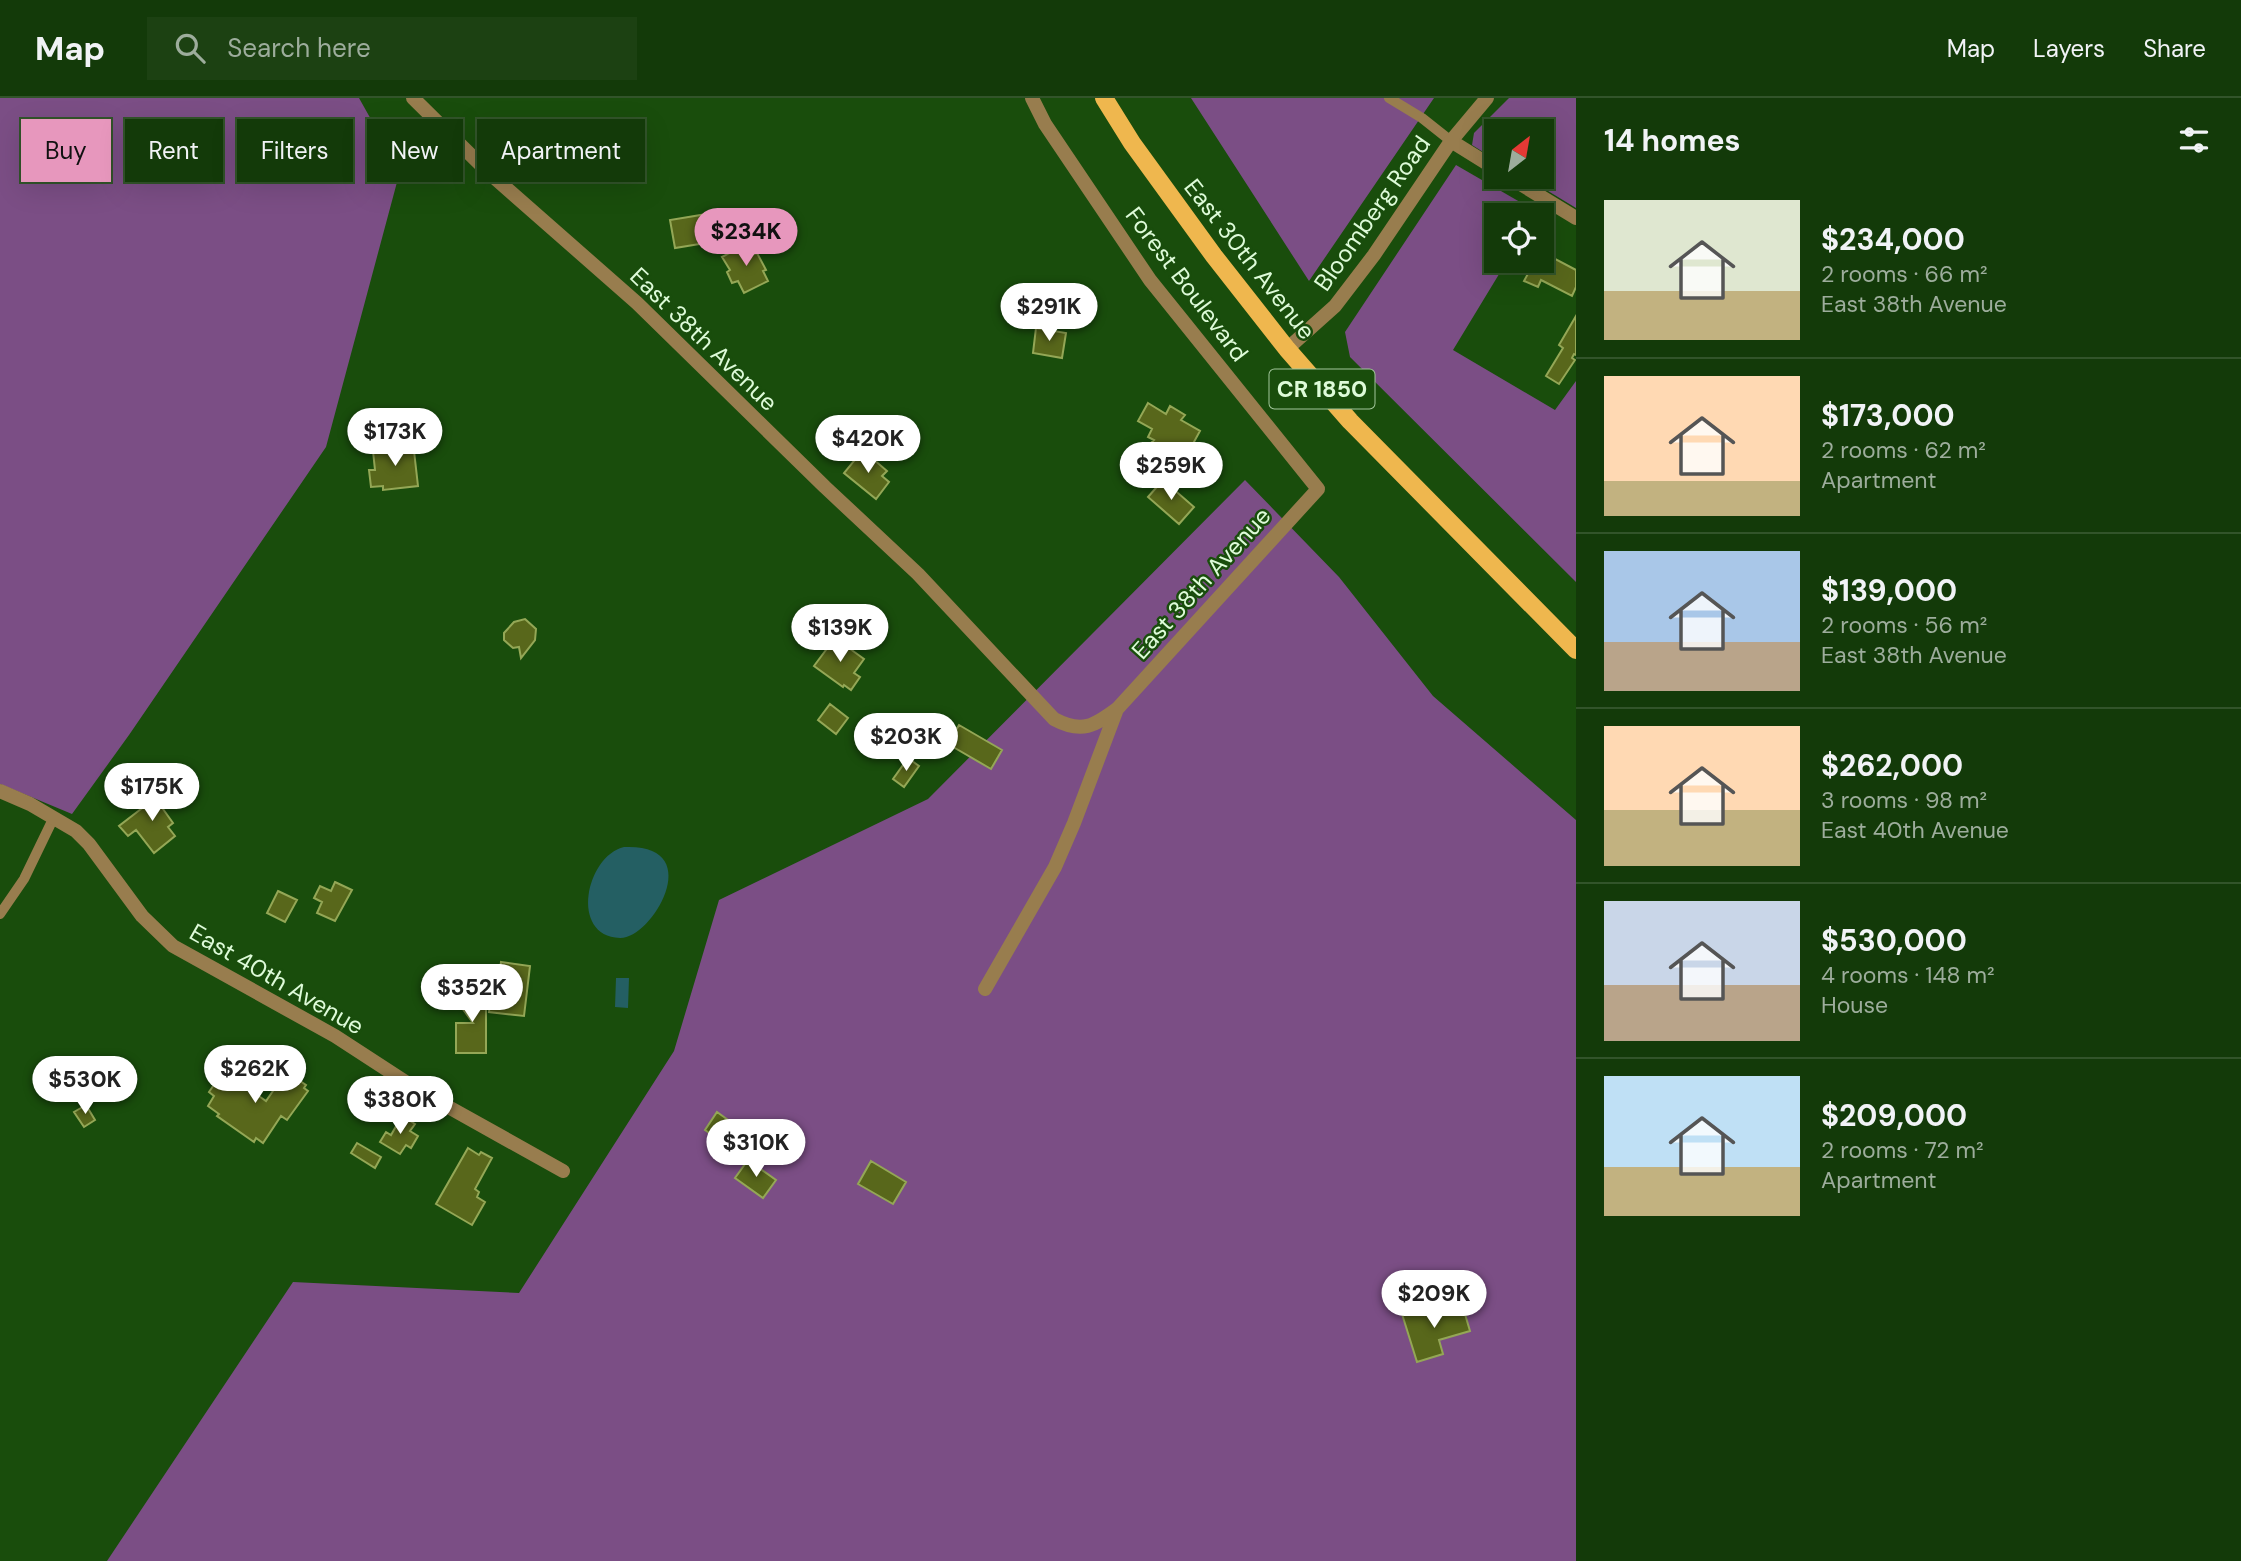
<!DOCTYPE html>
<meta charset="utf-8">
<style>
:root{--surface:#133a09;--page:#1c4112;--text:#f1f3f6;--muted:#9dad9c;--line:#32542a;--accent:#e797bd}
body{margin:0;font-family:"DM Sans",sans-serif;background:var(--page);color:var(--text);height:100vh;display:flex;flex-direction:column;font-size:26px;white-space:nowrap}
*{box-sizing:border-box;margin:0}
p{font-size:23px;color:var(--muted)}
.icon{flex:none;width:38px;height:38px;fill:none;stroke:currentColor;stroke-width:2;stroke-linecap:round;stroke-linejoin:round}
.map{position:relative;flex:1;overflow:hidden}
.details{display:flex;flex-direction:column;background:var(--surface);width:665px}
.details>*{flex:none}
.banner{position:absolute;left:21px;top:21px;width:665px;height:63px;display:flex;gap:14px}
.needle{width:46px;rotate:31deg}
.controls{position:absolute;left:1484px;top:21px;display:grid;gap:14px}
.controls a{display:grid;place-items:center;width:70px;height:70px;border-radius:0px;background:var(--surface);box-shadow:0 7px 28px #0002,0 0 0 2px var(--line);font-size:35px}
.price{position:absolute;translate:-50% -60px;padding:0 16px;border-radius:24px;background:#fff;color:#222;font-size:23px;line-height:46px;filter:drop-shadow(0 2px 4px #0008)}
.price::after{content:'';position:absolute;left:50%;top:42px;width:21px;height:16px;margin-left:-10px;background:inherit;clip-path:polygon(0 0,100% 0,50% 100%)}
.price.on{background:var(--accent);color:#111}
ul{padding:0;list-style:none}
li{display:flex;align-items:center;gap:21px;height:175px;padding:0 28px}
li+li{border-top:2px solid var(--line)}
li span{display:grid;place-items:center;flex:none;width:196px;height:140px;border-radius:0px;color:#555}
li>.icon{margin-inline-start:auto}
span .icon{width:84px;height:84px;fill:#fffc;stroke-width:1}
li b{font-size:30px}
h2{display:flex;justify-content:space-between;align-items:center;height:84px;padding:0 28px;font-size:30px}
.pill{padding:0 24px;border-radius:0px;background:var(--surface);box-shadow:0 7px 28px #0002,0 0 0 2px var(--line);font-size:24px;line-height:63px}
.pill.on{background:var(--accent);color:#111}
header{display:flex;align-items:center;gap:42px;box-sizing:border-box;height:98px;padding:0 35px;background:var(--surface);border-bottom:2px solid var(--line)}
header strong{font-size:33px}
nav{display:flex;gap:38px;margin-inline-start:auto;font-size:24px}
.search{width:490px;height:63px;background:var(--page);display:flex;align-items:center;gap:18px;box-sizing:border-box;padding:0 24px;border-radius:0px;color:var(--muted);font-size:26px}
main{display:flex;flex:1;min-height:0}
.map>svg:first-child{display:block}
.green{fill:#7b4e85}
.water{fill:#245f63}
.building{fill:#58671b;stroke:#94a756;stroke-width:2}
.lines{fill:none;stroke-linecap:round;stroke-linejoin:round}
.service{stroke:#987d4e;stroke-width:10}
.minor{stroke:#987d4e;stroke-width:14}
.primary{stroke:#efb74e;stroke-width:18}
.labels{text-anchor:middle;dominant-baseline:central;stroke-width:5;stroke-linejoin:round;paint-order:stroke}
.shield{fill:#194d0c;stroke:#a3c79c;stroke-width:2}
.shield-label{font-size:23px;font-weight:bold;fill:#defbd9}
.street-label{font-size:24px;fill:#defbd9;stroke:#194d0c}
</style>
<header>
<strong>Map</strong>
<div class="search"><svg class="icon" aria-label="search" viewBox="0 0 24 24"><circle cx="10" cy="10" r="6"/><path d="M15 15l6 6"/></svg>Search here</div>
<nav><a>Map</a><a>Layers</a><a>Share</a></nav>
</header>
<main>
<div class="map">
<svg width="1576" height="1463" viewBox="0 0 1576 1463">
<rect width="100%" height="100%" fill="#194d0c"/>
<path class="green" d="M0,0h359l41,73 -74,276 -197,288 -57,79 -72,-30z
M1191,0h243l-125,183z
M1509,0h67v110l-51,-31h17v-46h-46v29l-24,-15 2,-12z
M1456,67l81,47 -2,3h-39v46h11l-54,89 102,60 21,-29v201l-226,-225 -5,-25z
M1245,382l94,97 94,119 143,124v741h-1469l186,-279 226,11 155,-242 45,-151 209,-101z"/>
<path class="water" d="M624,749c85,-4 28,92 -4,91 -51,-2 -34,-82 4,-91z
M616,880h13l-1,30 -13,-1z"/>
<path class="building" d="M544,22l14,13 -12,13 -14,-12z
M707,116l5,28 -37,6 -5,-28z
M748,145l6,11 3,-1 9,17 -3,1 5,10 -24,12 -6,-12 -6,2 -5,-11 3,-2 -8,-13z
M1542,154l34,18v17l-4,9 -31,-16 -3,7 -14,-6 6,-11 -17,-9h29z
M1576,218v39l-2,-1 -2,4 3,2 -16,24 -13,-8 17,-28 -4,-3z
M1036,230l30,5 -4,25 -29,-5z
M1148,305l18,11 4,-8 15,9 -4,5 19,11 -11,20 -3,-2 -5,10 -29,-17 2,-2 -6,-3 4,-8 -14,-8z
M413,344l5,44 -35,4v-4l-12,1 -2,-17h6l-2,-19 23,-4 -1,-3z
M865,354l22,19 -5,5 7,6 -13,17 -32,-26 14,-17 2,2z
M1163,382l31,27 -15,17 -31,-27z
M525,521l11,10 -1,11 -14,18 -2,-11 -6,1 -9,-8v-7l10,-11z
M835,540l29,21 -10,14 6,4 -9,13 -7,-5 -1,2 -29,-21z
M830,606l18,14 -12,16 -18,-14z
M959,627l43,25 -11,19 -43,-25z
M908,660l11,8 -15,21 -11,-8z
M163,694l9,10 -9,7 10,14 -5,4 7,9 -21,17 -18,-23 -8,6 -9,-10z
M335,784l17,8 -17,31 -18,-8 5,-11 -8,-4 6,-12 11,5z
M278,793l19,9 -12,22 -18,-9z
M501,864l29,4 -6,50 -35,-4 3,-26 6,1z
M471,887l15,21v47h-30v-30h17l-19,-26z
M228,973l10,7 -2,2 30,21 18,-26 5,3 2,-3 15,10 -2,3 4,3 -21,29 -6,-4 -18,27 -7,-5 -2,4 -37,-26 2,-2 -11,-8 6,-10 -5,-4 9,-13 3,2z
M86,1007l9,15 -11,7 -10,-15z
M717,1014l39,28 -12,18 -39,-28z
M402,1018l13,8 -5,7 8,5 -7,12 -5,-3 -6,9 -20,-12 6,-10 5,3z
M357,1045l24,14 -6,11 -24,-15z
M468,1050l11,7 2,-3 11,6 -17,31 4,3 -2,5 8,5 -13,23 -36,-21z
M748,1062l28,20 -13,18 -28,-20z
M871,1063l35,21 -13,22 -35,-20z
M1462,1206l8,27 -31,9 4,14 -26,8 -15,-48 21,-7 2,8z"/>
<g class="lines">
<path class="service" d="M1389,0l33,20 29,23
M0,816l24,-35 30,-62"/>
<path class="minor" d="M413,0l75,74 149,131 188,184 93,87 136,145c28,15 40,7 64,-11l200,-219 -168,-209 -105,-156 -13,-26
M1451,43l45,28
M1509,79l67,41
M1287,251l48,-43 39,-51 77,-114 36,-43
M0,693l30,13 46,27 13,13 53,72 31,30 162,90 83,54 145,81
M985,891l70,-122 19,-44 43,-114"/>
<path class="primary" d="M1104,0l28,45 82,113 73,93 63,72 226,229"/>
</g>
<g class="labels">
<rect class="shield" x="1269.5" y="271.5" width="105" height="39" rx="5"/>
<g class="shield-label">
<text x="1322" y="291">CR 1850</text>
</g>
<g class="street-label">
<text transform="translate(1372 115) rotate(-55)">Bloomberg Road</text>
<text transform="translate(1250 161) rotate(52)">East 30th Avenue</text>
<text transform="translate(1187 186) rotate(53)">Forest Boulevard</text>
<text transform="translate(704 241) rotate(44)">East 38th Avenue</text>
<text transform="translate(1201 485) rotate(-48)">East 38th Avenue</text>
<text transform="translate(277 881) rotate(30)">East 40th Avenue</text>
</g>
</g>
</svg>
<div class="controls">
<a><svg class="needle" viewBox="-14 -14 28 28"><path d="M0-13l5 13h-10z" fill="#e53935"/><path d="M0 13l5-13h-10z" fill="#9dad9c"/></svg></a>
<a><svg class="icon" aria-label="locate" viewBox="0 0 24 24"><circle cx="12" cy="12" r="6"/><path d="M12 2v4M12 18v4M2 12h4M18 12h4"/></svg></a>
</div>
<b class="price on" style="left:746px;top:170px">$234K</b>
<b class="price" style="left:1049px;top:245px">$291K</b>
<b class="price" style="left:395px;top:370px">$173K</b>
<b class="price" style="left:868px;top:377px">$420K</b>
<b class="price" style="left:1171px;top:404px">$259K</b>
<b class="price" style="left:840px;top:566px">$139K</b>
<b class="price" style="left:906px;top:675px">$203K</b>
<b class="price" style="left:152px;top:725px">$175K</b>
<b class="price" style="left:472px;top:926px">$352K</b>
<b class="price" style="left:255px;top:1007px">$262K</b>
<b class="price" style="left:85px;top:1018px">$530K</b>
<b class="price" style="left:400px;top:1038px">$380K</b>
<b class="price" style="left:756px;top:1081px">$310K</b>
<b class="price" style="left:1434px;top:1232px">$209K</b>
<div class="banner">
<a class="pill on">Buy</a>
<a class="pill">Rent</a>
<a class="pill">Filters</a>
<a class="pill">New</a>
<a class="pill">Apartment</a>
</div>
</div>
<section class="details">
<h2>14 homes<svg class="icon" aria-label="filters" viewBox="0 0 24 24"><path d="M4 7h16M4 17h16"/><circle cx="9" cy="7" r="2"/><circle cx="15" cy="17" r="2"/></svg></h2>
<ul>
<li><span style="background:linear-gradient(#dfe7d0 65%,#c2b280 0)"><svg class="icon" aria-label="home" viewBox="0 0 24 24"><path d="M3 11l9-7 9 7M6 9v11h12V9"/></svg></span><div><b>$234,000</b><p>2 rooms · 66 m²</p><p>East 38th Avenue</p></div></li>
<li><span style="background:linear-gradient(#ffd9b3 75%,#c2b280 0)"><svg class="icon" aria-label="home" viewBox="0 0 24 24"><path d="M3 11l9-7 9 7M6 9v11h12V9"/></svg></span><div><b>$173,000</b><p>2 rooms · 62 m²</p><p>Apartment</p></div></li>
<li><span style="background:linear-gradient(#a9c7e8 65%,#b9a48a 0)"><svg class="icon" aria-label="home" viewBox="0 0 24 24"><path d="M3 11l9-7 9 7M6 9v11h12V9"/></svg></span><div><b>$139,000</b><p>2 rooms · 56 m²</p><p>East 38th Avenue</p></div></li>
<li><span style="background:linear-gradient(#ffd9b3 60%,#c2b280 0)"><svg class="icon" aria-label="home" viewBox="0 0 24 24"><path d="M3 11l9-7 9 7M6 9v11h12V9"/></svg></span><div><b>$262,000</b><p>3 rooms · 98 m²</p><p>East 40th Avenue</p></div></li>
<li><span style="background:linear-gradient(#c9d6e8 60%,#b9a48a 0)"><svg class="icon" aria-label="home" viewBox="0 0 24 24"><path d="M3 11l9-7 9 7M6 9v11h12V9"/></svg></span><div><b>$530,000</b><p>4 rooms · 148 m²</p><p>House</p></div></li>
<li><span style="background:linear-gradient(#bfe0f5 65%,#c2b280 0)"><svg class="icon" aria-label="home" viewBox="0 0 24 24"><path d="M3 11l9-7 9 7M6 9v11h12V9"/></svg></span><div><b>$209,000</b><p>2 rooms · 72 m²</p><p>Apartment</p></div></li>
</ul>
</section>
</main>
